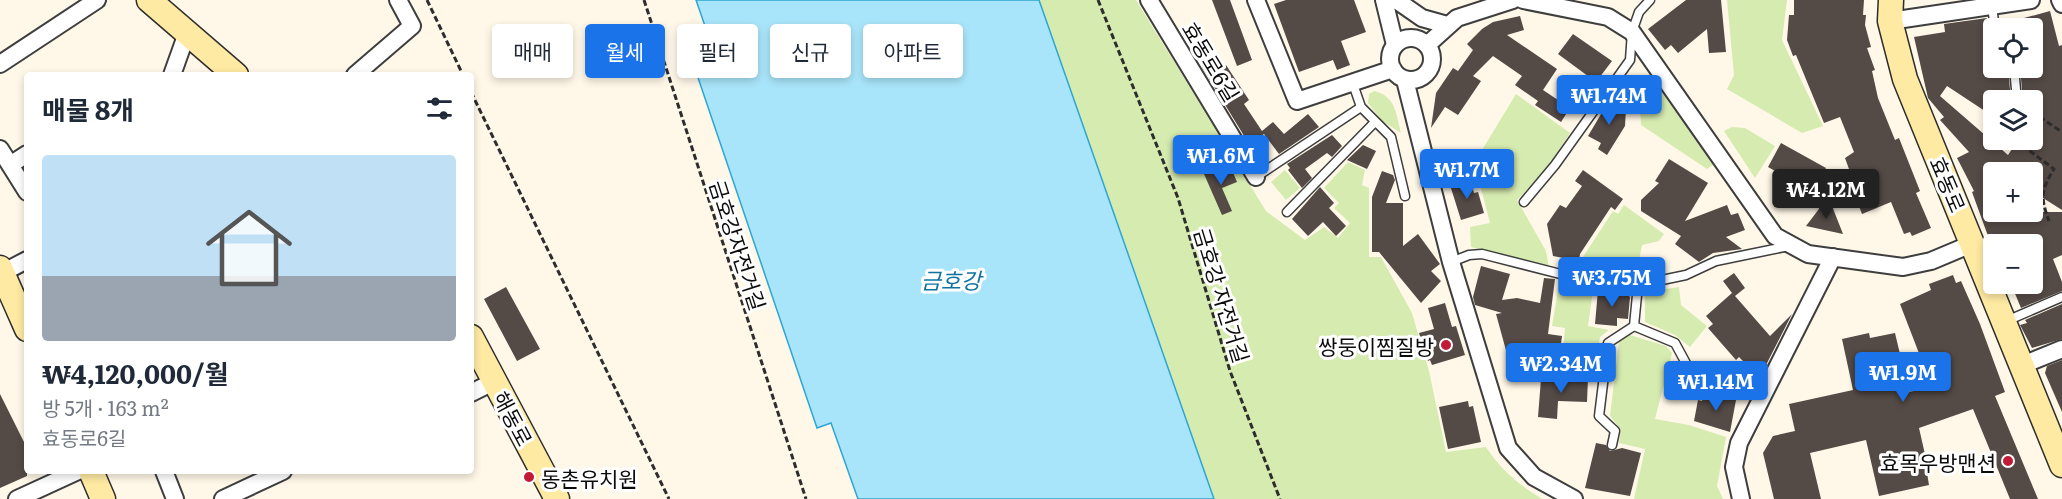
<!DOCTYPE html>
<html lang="ko">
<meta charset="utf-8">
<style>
:root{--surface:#fff;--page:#f6f6f7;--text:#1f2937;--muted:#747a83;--accent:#1a73e8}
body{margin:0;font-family:Literata,"Noto Sans KR",serif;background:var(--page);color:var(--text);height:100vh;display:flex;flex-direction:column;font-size:22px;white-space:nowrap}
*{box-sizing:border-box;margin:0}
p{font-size:20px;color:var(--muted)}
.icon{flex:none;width:33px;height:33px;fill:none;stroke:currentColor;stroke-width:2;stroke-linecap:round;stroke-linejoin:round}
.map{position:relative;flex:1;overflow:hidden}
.sheet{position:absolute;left:24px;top:72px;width:450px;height:402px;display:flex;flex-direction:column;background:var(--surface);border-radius:6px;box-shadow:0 3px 9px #0003}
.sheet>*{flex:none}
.top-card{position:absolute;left:492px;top:24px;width:570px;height:54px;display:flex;gap:12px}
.buttons{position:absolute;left:1983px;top:18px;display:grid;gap:12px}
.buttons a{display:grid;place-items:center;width:60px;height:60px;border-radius:6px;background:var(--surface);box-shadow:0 3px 9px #0003;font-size:30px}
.price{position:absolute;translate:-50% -51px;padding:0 14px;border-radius:6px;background:var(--accent);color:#fff;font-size:20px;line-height:39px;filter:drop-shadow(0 2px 3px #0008)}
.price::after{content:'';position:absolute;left:50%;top:36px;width:18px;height:14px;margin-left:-9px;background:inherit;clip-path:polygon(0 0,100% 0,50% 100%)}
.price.selected{background:#222;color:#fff}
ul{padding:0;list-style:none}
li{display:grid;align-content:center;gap:12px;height:318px;padding:0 18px}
li span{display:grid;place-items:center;height:186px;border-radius:6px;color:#555}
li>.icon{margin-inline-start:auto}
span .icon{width:108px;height:108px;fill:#fffc;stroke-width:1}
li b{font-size:26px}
h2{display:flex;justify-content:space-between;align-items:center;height:72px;padding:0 18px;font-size:26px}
.chip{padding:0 21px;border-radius:6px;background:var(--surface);box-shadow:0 3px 9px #0003;font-size:21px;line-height:54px}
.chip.selected{background:var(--accent);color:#fff}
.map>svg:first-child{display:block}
.green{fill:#d6ebb0}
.water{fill:#a9e5fa;stroke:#2ca6d5;stroke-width:1.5}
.building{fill:#544a46}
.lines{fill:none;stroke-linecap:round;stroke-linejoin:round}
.lane-casing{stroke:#3e3e3e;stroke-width:11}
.street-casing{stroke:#3e3e3e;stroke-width:20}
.secondary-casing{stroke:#2d2d2d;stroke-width:27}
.path{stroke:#2d2d2d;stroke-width:3;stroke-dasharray:6 3;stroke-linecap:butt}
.lane{stroke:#fff;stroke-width:8}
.street{stroke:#fff;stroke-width:16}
.secondary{stroke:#ffeaa3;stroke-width:24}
.poi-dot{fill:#c21b37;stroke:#fff;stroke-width:2}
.labels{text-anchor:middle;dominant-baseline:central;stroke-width:6;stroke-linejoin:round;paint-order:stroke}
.street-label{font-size:21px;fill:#0b0b0b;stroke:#fff}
.poi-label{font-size:21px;fill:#0b0b0b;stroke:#fff;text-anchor:end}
.water-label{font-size:22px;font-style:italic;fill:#0e73a3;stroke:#fff}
</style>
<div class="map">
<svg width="2062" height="499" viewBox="0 0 2062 499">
<rect width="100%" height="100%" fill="#fff8e8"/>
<path class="green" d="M1039,0h97l130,211 39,29 19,-13 14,11 12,-15 -16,-15 5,-5 -15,-15 24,-26 17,8 -3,15 7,3v69h12l31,56 17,58 17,81 40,-5c15,23 32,37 56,52h-328z
M1727,0h60l-5,40 41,86 -21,7 -75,-44 7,-14z
M1639,84l21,6 54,74 -7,5 -66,-44z
M1374,91c22,5 22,23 27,42l-19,-12 -14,-18 1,-9z
M1516,94l54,39 -27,41 -26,26 29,51 3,17 -78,-21 -1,-20 20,-4 -13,-50 -1,-13z
M1732,127l13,1 30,18 -20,32 -31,-47z
M1285,170l15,18 -14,12 -15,-18z
M1624,205l40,29 -5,7 -17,4 -6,33h-19l-35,-7 1,-14 30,-46 5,3z
M1559,284l34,6 -5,36 21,4 -9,7 -6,37 -33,-2 4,-44 -13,-2z
M1679,287l2,18 26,21 -17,21 -15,-12 -30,-13v-30z
M1630,335l36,11 6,7 -17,66 34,6 37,12 -9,49 6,13h-89l11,-50 -26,-6 2,-13 -11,-14 9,-75z"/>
<path class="water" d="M696,0h343l175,499h-356l-27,-76 -14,5 -126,-371 14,-31z"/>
<path class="building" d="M1212,0h18l22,60 -15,6z
M1286,0h68l12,32 -25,9 9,24 -13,5 -4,-10 -34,12 -25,-68z
M1686,0h35l5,52 -17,1 -2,-24 -29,24 -7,-8 -6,5 -17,-21z
M1794,0h70l-1,15h3l-1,10 6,22 -4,1 8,22 -3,1 6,27 17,42 4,-2 21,53 -4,2 15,35 -19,8 -2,-4 -6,2 -13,-32 -29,12 -13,-34 5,3 -9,-25 9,-6 -14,-35 -16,6 -28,-68 -3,1 -6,-16 2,-25h5z
M2050,11l9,35 3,-1v165l-30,-19v-19h-38v40h68v43l-9,4 9,23v9l-41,17 -10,-24h21v-40h-36l-2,-6 -2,9 -20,-55 2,-1 -17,-33 12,-6 -29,-32 4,-3 -16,-19 -14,-61 31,-5 -1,-8 43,-6 2,11 5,5v34h14l3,32h-17v17l-47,-31 -7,10 68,59 10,-15h14v-40h-9l-3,-32h12v-40h-29l-1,-4z
M1520,16l4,14 -17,5 50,34 -14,21 27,18 -9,14 -26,-17 3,-4 -23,-16 7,-9 -29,-20 -20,20 8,5 -23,34 -13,-8 -14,21 5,-35 17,-25 5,3 15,-21 -6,-6 15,-15 11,-7z
M1573,34l39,27 -16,21 -38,-28z
M1210,61l7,10 9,-6 23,35 -5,4 18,27 11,-9 11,12 24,-20 11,13 -40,27 -15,-20 -15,10 -47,-77z
M1610,99l16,9 -1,18 -18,29 -9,-6 3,-6 -13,-7z
M1332,135l10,11 -10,11 -5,-4 -22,16 7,9 -10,10 -14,-18 2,-2 -3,-4z
M1781,143l45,25 -13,24 -45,-25z
M1363,145l13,6 -9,18 -20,-9z
M1669,159l39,24 -23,38 42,-16 4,10 7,-2 7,17 -19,7 16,12 -29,4 -14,9 -24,-18 6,-8 -40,-25v-11l18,-17 -4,-2z
M1229,163l8,19 -15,6 10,23 -10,4 -18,-41z
M1583,170l40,29 -8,11 -4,-3 -31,47 -1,7 -26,-5 -6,-32 13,-19 6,3 16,-22 -7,-5z
M1382,171l11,4 2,5 -9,23h17v43l15,-12 22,30 -9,7 10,10 -20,22 -42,-51h-7v-55z
M1470,179l4,14 4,-1 6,21 -23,7 -11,-35z
M1320,187l14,16 -5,5 17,18 -10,10 -13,-14 -15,14 -16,-17z
M1822,205l10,1 11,28 -37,-8z
M1481,266l29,8 -8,26 15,-2 23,5 4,-25 11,1 -7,55 14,2 -2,15 -23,-4 -30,7 -11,-40 6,-1 -27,-8 -2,-8z
M1734,273l11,15 -10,8 35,40 22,-22 -26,51 -6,8 -6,-1 -15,-15 -3,3 -28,-32 5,-4 -7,-8 26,-23 -9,-12z
M1953,275l3,8 5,-2 19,43 25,68 -10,4 43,103h-28l-37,-90 -54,19 10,44 -2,1 2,12 -50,11 -13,-56 -56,13 11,46h-47l-11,-46 10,-17 22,-5 -6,-27 64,-14 -11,-51 27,-6 1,5 25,-5 14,59 23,-5 -32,-83 31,-14 -2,-6z
M506,287l34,62 -23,12 -33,-62z
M1598,290l28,3 4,4 -2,22 -11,-1v8l-22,-2z
M1445,303l7,24 4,-1 9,29 -33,10 -2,-5 -2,1 -9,-28 15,-4 -6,-21z
M2062,304v35l-30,9 -12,-23 7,-2 -2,-3z
M2062,360v52l-17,-39 2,-7z
M1562,377l26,1 -1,24 -29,-1 -1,18 -19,-2 3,-38 20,2z
M1704,393l32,7 -6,32 -36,-11 4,-21 4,1z
M0,394l27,54v28l-27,12z
M1468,401l1,6 4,-1 8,36 -33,7 -9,-42z
M1596,443l10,2 4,6 12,-3 19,5 -11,43 -45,-8z"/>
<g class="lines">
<defs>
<path id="lane" d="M1992,7l3,21
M2014,68l3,32
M1352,81l9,26 30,30 14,59
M1256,177l105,-70
M1524,202l31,-37 75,-105 2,-28 7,-20 11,-12
M1287,212l87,-89
M1451,262l18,-7 13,-1 102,26 54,5 48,-10 30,-14 73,-15
M1638,285l-4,41 41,17 13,24 75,26
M2004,322l58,-25
M1612,445l3,-14 -16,-15 9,-73 26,-17"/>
<path id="street" d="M1149,0l107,177
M1256,0l41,101 96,-32
M1384,0l11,45
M1396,0l26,18 25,7
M1523,0l85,17 24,15 143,204 33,18 95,13 28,-6 43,-18
M2060,0l2,4
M1890,21l141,-21
M1390 59a21 21 0 1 1 42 0a21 21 0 1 1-42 0Z
M1427,45l30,-27 56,-18
M0,64l97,-64
M172,75l15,-42
M355,75l57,-49 -14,-26
M1405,80l46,182 57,186 26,29 40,22
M0,149l27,43
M10,165l17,-11
M0,274l27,-14
M2020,366l42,-17
M471,393l24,-12
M164,471l11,28
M17,499l61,-28
M223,499l60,-28
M1741,499l-7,-32 5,-24 94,-186"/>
<path id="secondary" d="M149,0l87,75
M1891,0l-1,21 15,58 157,386
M0,268l27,61
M471,337l86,162
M91,471l12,28"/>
</defs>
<use href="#lane" class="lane-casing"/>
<use href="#street" class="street-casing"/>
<use href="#secondary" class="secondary-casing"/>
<path class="path" d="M427,0l36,75
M644,0l162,499
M1098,0l80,198 52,173 50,128
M471,92l198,407
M2032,112l30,20
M2015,140l39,29c-13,21 -14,28 -5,52"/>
<use href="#lane" class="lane"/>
<use href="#street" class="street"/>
<use href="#secondary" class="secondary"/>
</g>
<g class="poi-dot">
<circle cx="1446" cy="345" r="6"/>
<circle cx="2008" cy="461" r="6"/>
<circle cx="529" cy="477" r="6"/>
</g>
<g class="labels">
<g class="street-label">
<text transform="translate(1212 61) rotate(59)">효동로6길</text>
<text transform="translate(1949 184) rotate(67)">효동로</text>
<text transform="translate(739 245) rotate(72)">금호강자전거길</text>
<text transform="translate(1223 295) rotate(73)">금호강 자전거길</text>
<text transform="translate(514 418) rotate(62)">해동로</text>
</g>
<g class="poi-label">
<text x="1434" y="345">쌍둥이찜질방</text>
<text x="1996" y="461">효목우방맨션</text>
<text x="541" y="477" text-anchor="start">동촌유치원</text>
</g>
<g class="water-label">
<text x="951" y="279">금호강</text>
</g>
</g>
</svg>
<div class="buttons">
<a><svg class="icon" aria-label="locate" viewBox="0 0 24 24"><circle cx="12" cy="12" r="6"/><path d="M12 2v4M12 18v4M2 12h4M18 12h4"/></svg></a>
<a><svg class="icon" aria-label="layers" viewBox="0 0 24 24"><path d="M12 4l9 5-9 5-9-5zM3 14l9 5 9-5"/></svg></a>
<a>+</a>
<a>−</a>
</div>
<b class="price" style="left:1609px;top:126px">₩1.74M</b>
<b class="price" style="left:1221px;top:186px">₩1.6M</b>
<b class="price" style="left:1467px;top:200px">₩1.7M</b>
<b class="price selected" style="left:1826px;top:220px">₩4.12M</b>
<b class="price" style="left:1612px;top:308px">₩3.75M</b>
<b class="price" style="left:1561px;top:394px">₩2.34M</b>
<b class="price" style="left:1903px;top:403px">₩1.9M</b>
<b class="price" style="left:1716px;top:412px">₩1.14M</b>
<div class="top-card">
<a class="chip">매매</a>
<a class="chip selected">월세</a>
<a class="chip">필터</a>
<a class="chip">신규</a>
<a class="chip">아파트</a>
</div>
<section class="sheet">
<h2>매물 8개<svg class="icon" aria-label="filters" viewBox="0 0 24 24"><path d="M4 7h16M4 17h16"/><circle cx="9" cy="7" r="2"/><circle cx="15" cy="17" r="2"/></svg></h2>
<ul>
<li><span style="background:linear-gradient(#bfe0f5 65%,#9aa5b1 0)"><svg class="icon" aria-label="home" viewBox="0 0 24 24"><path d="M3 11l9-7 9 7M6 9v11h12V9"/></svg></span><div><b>₩4,120,000/월</b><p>방 5개 · 163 m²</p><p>효동로6길</p></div></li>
</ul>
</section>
</div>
